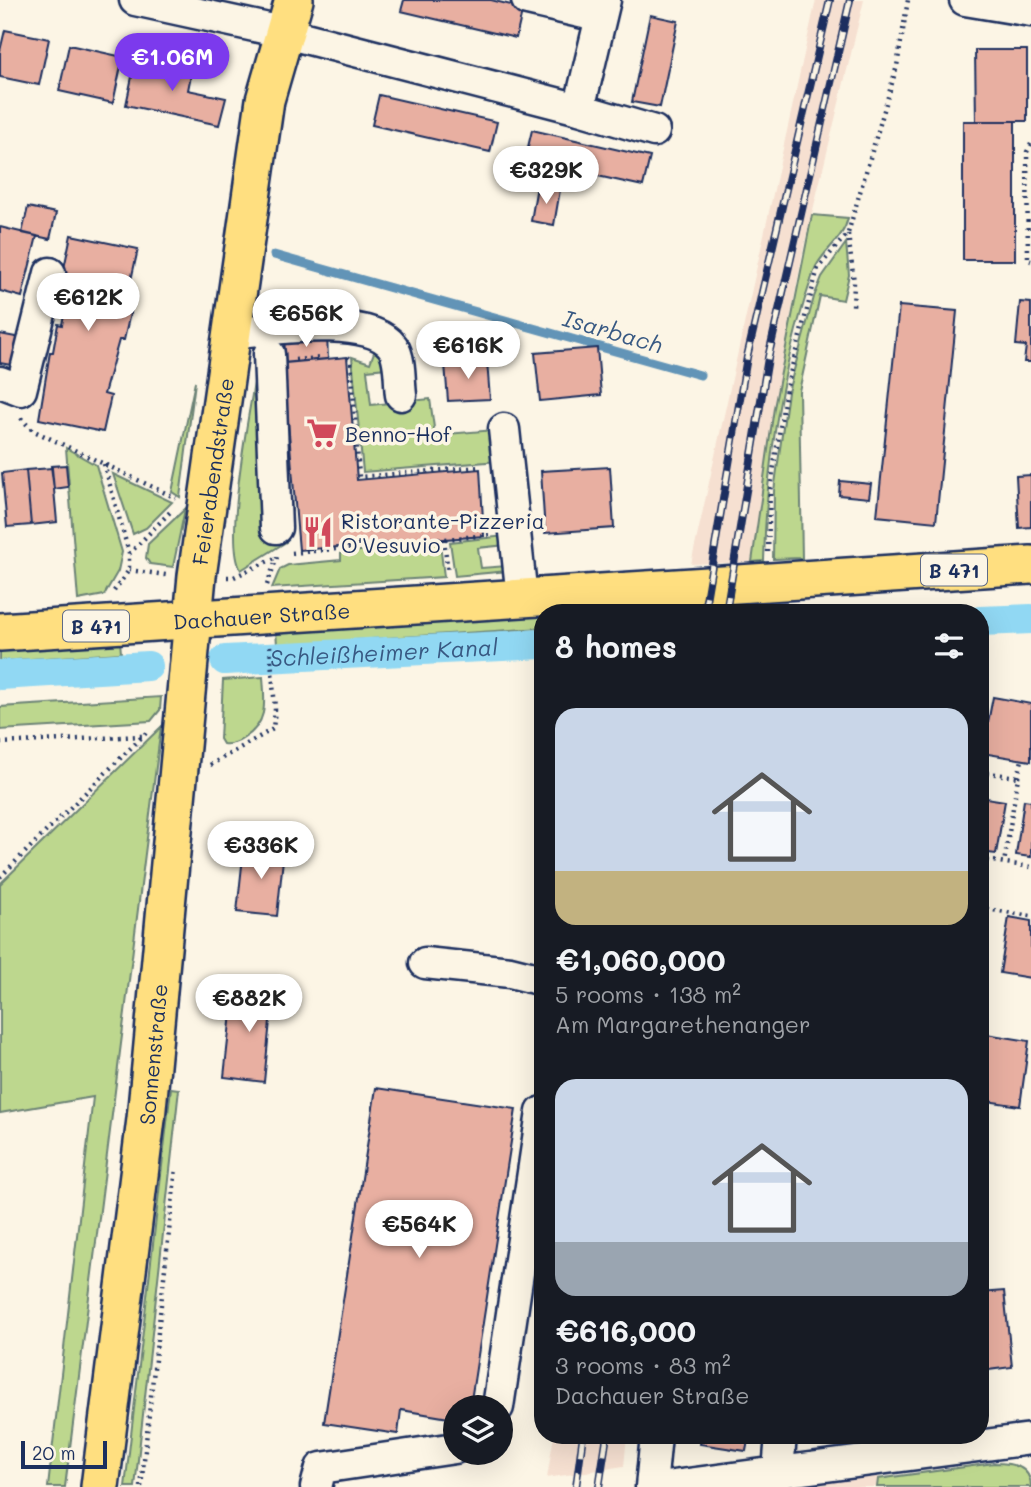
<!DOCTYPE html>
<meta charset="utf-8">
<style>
:root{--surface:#171b24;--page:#242831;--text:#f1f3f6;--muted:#9ea1a6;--accent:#7c3aed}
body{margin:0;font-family:Mali,sans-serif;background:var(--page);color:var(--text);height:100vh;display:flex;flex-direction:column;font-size:26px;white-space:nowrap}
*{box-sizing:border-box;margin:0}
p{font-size:23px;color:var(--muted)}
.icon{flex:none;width:38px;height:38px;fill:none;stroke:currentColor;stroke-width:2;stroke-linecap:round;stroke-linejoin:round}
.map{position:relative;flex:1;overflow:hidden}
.side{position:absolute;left:534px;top:604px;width:455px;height:840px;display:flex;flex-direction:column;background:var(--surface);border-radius:28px;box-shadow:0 7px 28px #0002}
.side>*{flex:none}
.fabs{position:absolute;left:443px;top:1395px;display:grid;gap:14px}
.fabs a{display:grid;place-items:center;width:70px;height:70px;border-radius:50%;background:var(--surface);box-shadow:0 7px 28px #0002;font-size:35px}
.scale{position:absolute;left:21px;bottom:18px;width:86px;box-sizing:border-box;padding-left:7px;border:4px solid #1b2f5e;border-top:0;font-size:19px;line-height:24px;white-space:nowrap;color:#1b2f5e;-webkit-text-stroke:5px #fcf5e5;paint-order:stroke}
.price{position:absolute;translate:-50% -60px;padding:0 16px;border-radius:24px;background:#fff;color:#222;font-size:23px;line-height:46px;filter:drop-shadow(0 2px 4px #0008)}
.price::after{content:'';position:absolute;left:50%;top:42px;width:21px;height:16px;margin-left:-10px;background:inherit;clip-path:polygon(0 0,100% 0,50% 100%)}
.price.current{background:var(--accent);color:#fff}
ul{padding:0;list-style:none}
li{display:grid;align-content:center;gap:14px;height:371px;padding:0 21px}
li span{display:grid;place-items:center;height:217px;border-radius:21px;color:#555}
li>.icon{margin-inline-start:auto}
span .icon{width:126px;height:126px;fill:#fffc;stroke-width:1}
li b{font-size:30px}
h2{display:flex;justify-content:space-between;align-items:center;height:84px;padding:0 21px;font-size:30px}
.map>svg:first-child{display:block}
.built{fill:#f6e0d1}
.green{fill:#bdd78e;stroke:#6c8376;stroke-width:2}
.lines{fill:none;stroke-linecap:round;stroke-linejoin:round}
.stream{stroke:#6294b7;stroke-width:9}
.canal{stroke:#91d8f3;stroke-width:30}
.building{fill:#e8afa1;stroke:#1b2f5e;stroke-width:2}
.minor-casing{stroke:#1b2f5e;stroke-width:35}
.major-casing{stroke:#1b2f5e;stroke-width:42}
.path{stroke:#1b2f5e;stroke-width:4.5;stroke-dasharray:2 5;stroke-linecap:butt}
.minor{stroke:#fcf5e5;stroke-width:30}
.major{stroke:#ffdf80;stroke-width:37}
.rail-casing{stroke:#1b2f5e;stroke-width:8}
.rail{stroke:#fcf5e5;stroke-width:5;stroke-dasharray:16;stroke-linecap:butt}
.labels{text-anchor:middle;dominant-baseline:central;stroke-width:7;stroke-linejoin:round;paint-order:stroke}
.shield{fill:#fcf5e5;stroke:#5e6a86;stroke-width:2}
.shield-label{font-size:19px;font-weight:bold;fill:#1b2f5e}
.poi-label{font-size:21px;fill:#1b2f5e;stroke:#fcf5e5;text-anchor:start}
.street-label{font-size:21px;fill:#1b2f5e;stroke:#fcf5e5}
.water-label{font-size:23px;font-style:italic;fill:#385983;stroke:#fcf5e5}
</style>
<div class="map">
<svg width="1031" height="1487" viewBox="0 0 1031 1487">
<rect width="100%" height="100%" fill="#fcf5e5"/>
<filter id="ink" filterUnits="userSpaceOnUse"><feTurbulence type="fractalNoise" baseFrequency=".0143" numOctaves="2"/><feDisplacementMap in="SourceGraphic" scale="14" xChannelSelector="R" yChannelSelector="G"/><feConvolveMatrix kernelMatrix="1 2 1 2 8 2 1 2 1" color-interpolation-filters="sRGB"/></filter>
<g filter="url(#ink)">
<path class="built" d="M816,0h48l-61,251 -29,157 -22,154 -61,2z
M554,1435h73l-3,31 -77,12z
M879,1473l-2,14h-73z"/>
<path class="green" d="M812,215l36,3c-5,23 -27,33 -34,53 -32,93 -48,192 -50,290l-12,1 22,-154z
M846,243l3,32 -6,25 -23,-4 -21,95 3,167 -29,1 1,-68 14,-99 26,-95 8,-20z
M376,347l6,2 4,19 -19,2 4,35 59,-6 5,36 60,-5 4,31 -136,11 -11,-115 18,6z
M281,379l11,132 -9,2 3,29 -45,28c-17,-26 7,-151 13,-187z
M195,382l-15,115 -8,-5z
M66,448l30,17 26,87 -4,19 -14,24 -26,5z
M113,474l59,28 -26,26 -13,6z
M185,509l-12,58 -23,-3 -4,-6 2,-14z
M505,536l1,9 -28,3 3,20 26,-2 1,5 -53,5 -5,-34z
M440,543l4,34 -172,11 8,-19 8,-4 53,-5v-7z
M688,602v10h-146v16l-265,17 -1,-15z
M120,641l1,12 -121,8v-13z
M263,677c2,26 5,46 -19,61 -7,5 -13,7 -21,6l-3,-5 3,-59z
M161,697l-1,13 -9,11 -151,9v-23z
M161,727l-96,760h-17l45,-390 -93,16v-229z
M171,1088l8,1 -44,398h-10z
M994,1463c18,0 37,3 37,24h-154l1,-8z"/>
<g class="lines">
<path class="stream" d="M274,255l426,120"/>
<g class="canal">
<path d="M980,621l51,-2"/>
<path id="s1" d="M225,660l317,-16"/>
<path d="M0,675l148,-9"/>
</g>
</g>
<path class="building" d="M404,0h87l32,8 -7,30 -115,-27z
M650,15l28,6 -18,86 -28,-5z
M5,30l44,9 -10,46 -39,-8v-26z
M69,45l54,12 -10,46 -54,-12z
M975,50h52v71h-51z
M136,58l56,12 -4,20 38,8 -7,27 -93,-20z
M379,95l118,27 -7,30 -118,-27z
M963,121h52v139h-52z
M532,130l118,27 -7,29 -118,-26z
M537,186l23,4 -6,35 -23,-4z
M28,207l28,6 -6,26 -28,-6z
M0,227l37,9 -15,61 -22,-6z
M71,235l67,14 -13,58 6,2 -7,31h-5l-15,54 7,2 -8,36 -64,-13 11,-67h3l5,-28 4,1 5,-27 -9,-1z
M1020,302l11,1v59h-7l2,-16 -10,-1z
M899,306l58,5 -21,211 -59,-6z
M0,334l26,5 -5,28 -21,-4z
M327,334l1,25 -42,4 -2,-24z
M597,348l4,47 -61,6 -5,-48z
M347,357l10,123 123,-11 4,67 -185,14 -16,-187z
M487,361l3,38 -42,2 -3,-37z
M66,465l2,22 -14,2 -3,-23z
M610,467l4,61 -69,5 -4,-62z
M52,468l5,54 -26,3 -5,-55z
M26,470l5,55 -24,2 -5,-54z
M1031,475v52l-12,1 -3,-52z
M840,481l31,3 -2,14 -30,-3z
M993,697l38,7v57l-49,-8z
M980,797l25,4 -9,53 -16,-2z
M1024,800l7,1v56l-15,-2z
M244,847l40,3 -7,66 -40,-4z
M980,914l8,1 -8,52z
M1009,917l22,4v57l-31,-5z
M234,986l39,4 -9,92 -40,-5z
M980,1033l49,8 -9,65 -40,-6z
M376,1088l140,21 -46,298h-15v12l-54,-9 -3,24 -74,-11z
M1004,1291l8,76 -32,4v-78z
M701,1435h48l-3,16 -46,-7z"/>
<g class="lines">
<defs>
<path id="minor" d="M135,0l147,32 297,77 26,-109
M527,0l74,17
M965,0l66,11
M579,109l75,22
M229,333c37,-3 140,-20 164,14 8,13 6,34 8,48
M269,354l7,174
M0,382l21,8 29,-117
M504,429l18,169
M425,963l85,9 32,8
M498,1407l44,-295
M778,1471l3,-36
M316,1487l5,-19 134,-20
M651,1487l5,-52
M665,1487l366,-48"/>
<g id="major">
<path id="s2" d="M0,632l1031,-67"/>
<path id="s3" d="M100,1487l46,-368 51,-543 68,-476 29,-100"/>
</g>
</defs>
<use href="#minor" class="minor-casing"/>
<use href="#major" class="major-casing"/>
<path class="path" d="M1031,144l-4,8 1,108 3,1
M848,234l6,48 -1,26
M348,357l3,3 8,117 122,-10
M295,360l26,-2
M21,418l11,12 144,68
M104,464l25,89
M444,539l4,34
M768,552l2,-61 16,-102 32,-121 30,-35 49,-167 11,-66
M292,553l197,-18
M129,570l37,5
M227,577h7l43,-20
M267,585l10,-28
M114,591l15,-21v-16l43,-44
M0,743l142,-7
M210,765l63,-36 2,-20 -5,-63
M980,772l38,5 -14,86
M1018,777l4,-17
M980,859l51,8
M0,877l149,-147
M980,908l51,8
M141,1487l35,-319"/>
<use href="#minor" class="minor"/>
<use href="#major" class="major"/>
<defs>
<path id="rail" d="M704,612l43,-255 83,-357
M726,612l42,-254 82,-358
M576,1487l7,-52
M599,1487l8,-52"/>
</defs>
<use href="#rail" class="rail-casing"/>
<use href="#rail" class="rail"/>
</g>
</g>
<defs>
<symbol id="supermarket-bare" viewBox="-9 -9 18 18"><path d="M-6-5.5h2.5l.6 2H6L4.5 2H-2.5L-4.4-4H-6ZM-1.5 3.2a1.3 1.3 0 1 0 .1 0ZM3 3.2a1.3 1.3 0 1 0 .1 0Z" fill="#d1495b" stroke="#fcf5e5" stroke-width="2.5" paint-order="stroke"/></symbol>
<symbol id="restaurant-bare" viewBox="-9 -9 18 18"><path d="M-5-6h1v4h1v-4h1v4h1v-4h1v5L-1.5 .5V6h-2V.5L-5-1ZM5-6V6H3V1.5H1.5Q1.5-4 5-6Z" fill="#d1495b" stroke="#fcf5e5" stroke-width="2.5" paint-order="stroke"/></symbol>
</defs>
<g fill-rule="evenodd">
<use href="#supermarket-bare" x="300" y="411" width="44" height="44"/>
<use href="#restaurant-bare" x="296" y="510" width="44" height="44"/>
</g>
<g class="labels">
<g class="shield">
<rect x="921" y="554.5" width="66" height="31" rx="5"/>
<rect x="63" y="610.5" width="66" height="31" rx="5"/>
</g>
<g class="shield-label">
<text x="954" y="570">B 471</text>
<text x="96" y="626">B 471</text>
</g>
<g class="poi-label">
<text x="345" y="433">Benno-Hof</text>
<text x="341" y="520">Ristorante-Pizzeria<tspan x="341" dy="24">O'Vesuvio</tspan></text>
</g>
<g class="street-label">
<text stroke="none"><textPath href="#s3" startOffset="1022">Feierabendstraße</textPath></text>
<text stroke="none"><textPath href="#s2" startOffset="262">Dachauer Straße</textPath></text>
<text stroke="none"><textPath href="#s3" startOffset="436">Sonnenstraße</textPath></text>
</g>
<g class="water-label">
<text transform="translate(613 331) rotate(16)">Isarbach</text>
<text stroke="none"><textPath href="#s1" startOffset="159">Schleißheimer Kanal</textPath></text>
</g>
</g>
</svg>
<div class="fabs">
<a><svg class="icon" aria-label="layers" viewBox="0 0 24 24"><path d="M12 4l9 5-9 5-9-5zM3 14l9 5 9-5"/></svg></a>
</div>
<div class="scale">20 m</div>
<b class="price current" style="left:172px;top:93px">€1.06M</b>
<b class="price" style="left:546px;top:206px">€329K</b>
<b class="price" style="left:88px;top:333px">€612K</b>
<b class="price" style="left:306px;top:349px">€656K</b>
<b class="price" style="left:468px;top:381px">€616K</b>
<b class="price" style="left:261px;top:881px">€336K</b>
<b class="price" style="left:249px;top:1034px">€882K</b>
<b class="price" style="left:419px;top:1260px">€564K</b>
<section class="side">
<h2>8 homes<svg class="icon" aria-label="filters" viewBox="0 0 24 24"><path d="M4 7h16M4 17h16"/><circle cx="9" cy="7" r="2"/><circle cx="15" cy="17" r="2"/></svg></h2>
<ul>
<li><span style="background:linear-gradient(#c9d6e8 75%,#c2b280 0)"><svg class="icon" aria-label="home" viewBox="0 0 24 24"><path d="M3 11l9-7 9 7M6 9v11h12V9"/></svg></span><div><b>€1,060,000</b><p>5 rooms · 138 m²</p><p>Am Margarethenanger</p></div></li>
<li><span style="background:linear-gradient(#c9d6e8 75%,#9aa5b1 0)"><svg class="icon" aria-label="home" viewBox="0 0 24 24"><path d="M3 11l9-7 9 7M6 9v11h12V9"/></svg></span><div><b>€616,000</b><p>3 rooms · 83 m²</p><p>Dachauer Straße</p></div></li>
</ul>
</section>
</div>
